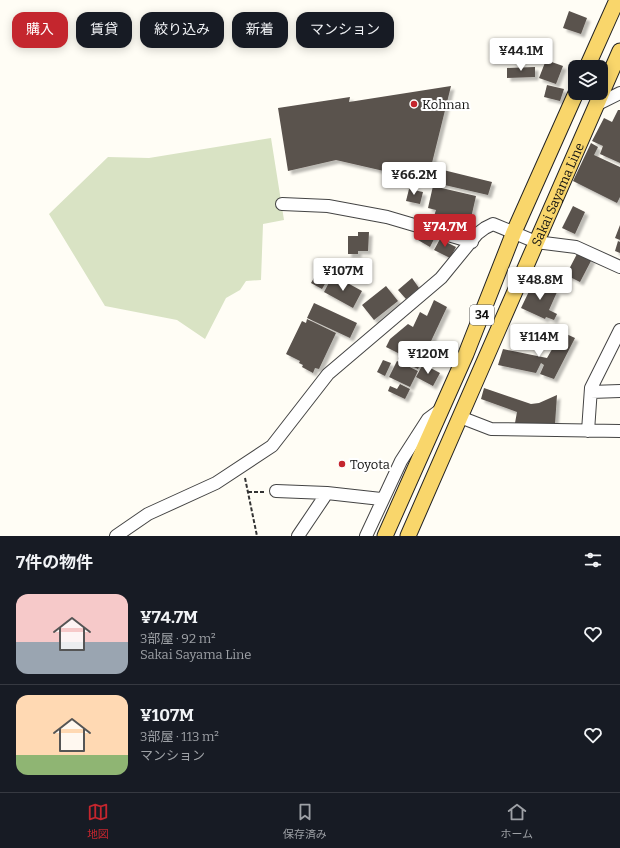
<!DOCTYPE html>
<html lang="ja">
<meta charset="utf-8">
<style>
:root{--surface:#171b24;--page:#242831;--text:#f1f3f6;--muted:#9ea1a6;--line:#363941;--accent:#c4262e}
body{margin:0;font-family:Bitter,"Noto Sans JP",serif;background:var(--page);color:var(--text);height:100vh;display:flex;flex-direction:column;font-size:15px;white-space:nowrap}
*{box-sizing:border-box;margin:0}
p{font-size:13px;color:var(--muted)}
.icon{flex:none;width:22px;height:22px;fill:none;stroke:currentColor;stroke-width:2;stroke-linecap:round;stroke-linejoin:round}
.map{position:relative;height:536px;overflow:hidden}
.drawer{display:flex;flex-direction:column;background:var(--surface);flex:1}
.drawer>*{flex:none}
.banner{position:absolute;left:12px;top:12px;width:400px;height:36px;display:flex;gap:8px}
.tools{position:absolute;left:568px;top:60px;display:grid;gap:8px}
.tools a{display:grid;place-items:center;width:40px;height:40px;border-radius:8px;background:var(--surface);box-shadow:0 2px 10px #0003;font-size:20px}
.price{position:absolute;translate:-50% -34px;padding:0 9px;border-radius:4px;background:#fff;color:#222;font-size:13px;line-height:26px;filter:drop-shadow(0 1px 2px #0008)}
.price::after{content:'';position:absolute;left:50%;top:24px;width:12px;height:9px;margin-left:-6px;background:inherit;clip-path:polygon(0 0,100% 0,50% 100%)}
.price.selected{background:var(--accent);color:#fff}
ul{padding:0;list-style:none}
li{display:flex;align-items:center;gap:12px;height:100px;padding:0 16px}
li+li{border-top:1px solid var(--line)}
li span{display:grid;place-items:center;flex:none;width:112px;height:80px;border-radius:12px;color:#555}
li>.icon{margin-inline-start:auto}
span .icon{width:48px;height:48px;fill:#fffc;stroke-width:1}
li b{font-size:17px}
h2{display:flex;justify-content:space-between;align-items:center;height:48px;padding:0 16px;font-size:17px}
.tag{padding:0 14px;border-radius:12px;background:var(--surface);box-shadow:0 2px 10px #0003;font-size:14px;line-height:36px}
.tag.selected{background:var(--accent);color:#fff}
.dock{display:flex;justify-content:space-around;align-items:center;height:56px;border-top:1px solid var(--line);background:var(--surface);font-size:11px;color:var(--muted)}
.dock a{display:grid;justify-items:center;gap:2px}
.dock .selected{color:var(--accent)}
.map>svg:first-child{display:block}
.cemetery{fill:#d9e3c4}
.building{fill:#5a524d;filter:url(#shadow)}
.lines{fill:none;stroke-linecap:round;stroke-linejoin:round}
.minor-casing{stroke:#444;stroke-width:14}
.major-casing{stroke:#222;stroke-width:17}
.path{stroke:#333;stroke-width:2;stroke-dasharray:4 2;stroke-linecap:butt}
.minor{stroke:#fff;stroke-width:12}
.major{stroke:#f9d66b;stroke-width:15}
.poi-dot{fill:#c4262e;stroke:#fff;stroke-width:1.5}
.labels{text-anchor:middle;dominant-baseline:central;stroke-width:4;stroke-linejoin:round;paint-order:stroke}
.shield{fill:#fff;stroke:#585858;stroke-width:1}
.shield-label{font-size:12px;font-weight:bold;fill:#111}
.poi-label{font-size:13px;fill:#111;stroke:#fff;text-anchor:start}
.street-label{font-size:13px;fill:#111;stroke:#fff}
</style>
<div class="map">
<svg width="620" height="536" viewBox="0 0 620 536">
<defs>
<filter id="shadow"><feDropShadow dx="3.5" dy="3.5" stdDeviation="1" flood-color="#0004"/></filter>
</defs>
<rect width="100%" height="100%" fill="#fffdf5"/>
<path class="cemetery" d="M271,138l13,82 -21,4 -2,56 -15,1 -6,9 -14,8 -21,41 -28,-19 -72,-14 -56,-92 59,-57 41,1z"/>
<path class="building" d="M569,11l18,7 -6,16 -18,-6z
M546,60l17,6 -7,18 -17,-6z
M535,67v10l-28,1v-10z
M547,85l17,4 -4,12 -16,-4z
M451,86l-20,81 61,15 -4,13 -152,-35 -48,11 -10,-63 72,-11 -1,5z
M618,110h2v53l-20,-9 3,-8 -11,-5 12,-23 8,4z
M591,143l7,4 -4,8 26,12v30l-3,6 -44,-22z
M433,186l43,10 -5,22 -18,-4 -1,6 -18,-4 2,-6 -8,-2z
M409,189l14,3 -3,12 -14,-3z
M573,206l12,6 -10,22 -13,-6z
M620,225v15l-5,-2z
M423,230l12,7 -5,10 -12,-7z
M358,232h11l-1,19h-10v3h-10v-18h10z
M440,239l16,8 -6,11 -16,-8z
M618,241l2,1v11l-5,-2z
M578,252l14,7 -12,23 -14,-7z
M318,271l11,6 -7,12 -11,-6z
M333,275l29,16 -9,17 -29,-16z
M412,278l7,10 -13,11 -8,-9z
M534,281l23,11 -8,18 8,4 -3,6 -8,-3 -1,2 -24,-11z
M386,286l12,15 -24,19 -12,-15z
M434,300l13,7 -29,62 -20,-10 2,-5 -14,-7 4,-8 18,-15 5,3 7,-15 7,4z
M314,303l43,20 -7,15 -43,-20z
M307,319l29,14 -17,36 -4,-1 -2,5 -11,-6 1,-2 -4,-2 1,-2 -14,-7 16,-33 4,2z
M562,332l13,6 -21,41 -14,-5 4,-9 -3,-2 -5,10 -38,-8 5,-16 44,9z
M383,360l8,3 -6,13 -8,-4z
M397,361l21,10 -8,16 -21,-10z
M423,364l17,9 -7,13 -17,-9z
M400,384l10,5 -5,10 -17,-8 2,-5 7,3z
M484,388l47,16 8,-1 18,-8 -2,29 -40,-1 2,-11 -36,-13z"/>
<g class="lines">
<defs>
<path id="minor" d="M596,105l24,-12
M282,204l46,2 59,11 85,25
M591,392l29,-1
M460,417l31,12 129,2
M588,431l3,-43 29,-58
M276,491l51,2
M116,536l32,-22 68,-31 56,-37 56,-72 113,-96 36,-44 8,-6 8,-4 43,18 40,5 44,20
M298,536l29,-43 54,6
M366,536l35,-75 27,-42 12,-9"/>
<g id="major">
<path d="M587,67l30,-67"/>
<path d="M385,536l81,-182 48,-122 62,-139"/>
<path id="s1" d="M408,536l212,-485"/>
</g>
</defs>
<use href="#minor" class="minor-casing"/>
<use href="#major" class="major-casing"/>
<path class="path" d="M245,478l12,58
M248,492h17"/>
<use href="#minor" class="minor"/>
<use href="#major" class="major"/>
</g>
<g class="poi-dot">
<circle cx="414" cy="104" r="4"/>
<circle cx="342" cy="464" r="4"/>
</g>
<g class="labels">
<rect class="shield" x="470" y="305" width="24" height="20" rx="3"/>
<g class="shield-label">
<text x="482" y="315">34</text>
</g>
<g class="poi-label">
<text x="422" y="104">Kohnan</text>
<text x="350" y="464">Toyota</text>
</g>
<g class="street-label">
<text stroke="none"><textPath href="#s1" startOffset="373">Sakai Sayama Line</textPath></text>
</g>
</g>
</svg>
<div class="tools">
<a><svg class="icon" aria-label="layers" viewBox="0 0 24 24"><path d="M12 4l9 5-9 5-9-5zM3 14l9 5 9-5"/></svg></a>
</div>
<b class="price" style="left:521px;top:72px">¥44.1M</b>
<b class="price" style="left:414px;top:196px">¥66.2M</b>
<b class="price selected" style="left:445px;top:248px">¥74.7M</b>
<b class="price" style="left:343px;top:292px">¥107M</b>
<b class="price" style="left:540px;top:301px">¥48.8M</b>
<b class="price" style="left:539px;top:358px">¥114M</b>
<b class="price" style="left:428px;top:375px">¥120M</b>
<div class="banner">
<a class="tag selected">購入</a>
<a class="tag">賃貸</a>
<a class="tag">絞り込み</a>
<a class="tag">新着</a>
<a class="tag">マンション</a>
</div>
</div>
<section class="drawer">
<h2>7件の物件<svg class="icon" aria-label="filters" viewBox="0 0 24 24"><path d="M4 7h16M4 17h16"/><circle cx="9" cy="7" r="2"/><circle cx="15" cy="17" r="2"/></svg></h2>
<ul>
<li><span style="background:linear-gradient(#f6c9c9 60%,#9aa5b1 0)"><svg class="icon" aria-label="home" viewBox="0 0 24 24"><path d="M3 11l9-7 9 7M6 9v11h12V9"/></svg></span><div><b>¥74.7M</b><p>3部屋 · 92 m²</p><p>Sakai Sayama Line</p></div><svg class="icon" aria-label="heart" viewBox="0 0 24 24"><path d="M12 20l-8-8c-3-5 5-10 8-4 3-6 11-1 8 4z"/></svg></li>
<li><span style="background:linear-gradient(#ffd9b3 75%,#8fb573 0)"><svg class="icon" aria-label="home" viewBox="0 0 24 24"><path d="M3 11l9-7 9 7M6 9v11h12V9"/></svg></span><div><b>¥107M</b><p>3部屋 · 113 m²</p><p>マンション</p></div><svg class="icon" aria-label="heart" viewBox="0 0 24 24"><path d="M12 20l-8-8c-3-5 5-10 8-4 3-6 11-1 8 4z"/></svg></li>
</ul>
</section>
<nav class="dock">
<a class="selected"><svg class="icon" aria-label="map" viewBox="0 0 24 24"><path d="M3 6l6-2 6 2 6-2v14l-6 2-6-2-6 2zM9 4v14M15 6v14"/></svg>地図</a>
<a><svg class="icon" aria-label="saved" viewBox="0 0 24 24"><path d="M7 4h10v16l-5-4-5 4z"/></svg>保存済み</a>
<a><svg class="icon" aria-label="home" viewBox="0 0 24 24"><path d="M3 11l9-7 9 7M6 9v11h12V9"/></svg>ホーム</a>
</nav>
